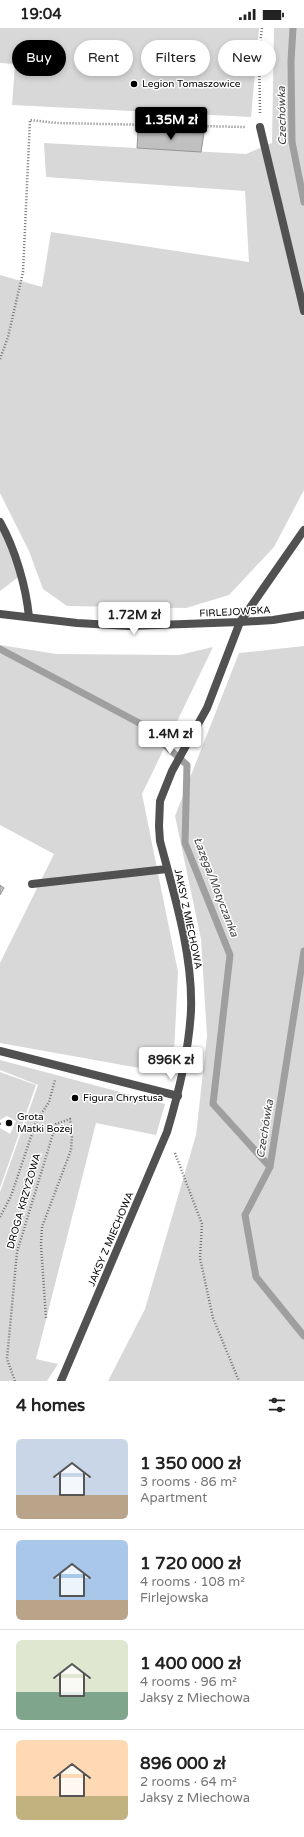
<!DOCTYPE html>
<meta charset="utf-8">
<style>
:root{--surface:#fff;--page:#f2f2f2;--text:#222;--muted:#767676;--line:#e0e0e0;--accent:#000}
body{margin:0;font-family:"Varela Round",sans-serif;background:var(--page);color:var(--text);height:100vh;display:flex;flex-direction:column;font-size:15px;white-space:nowrap}
*{box-sizing:border-box;margin:0}
p{font-size:13px;color:var(--muted)}
.icon{flex:none;width:22px;height:22px;fill:none;stroke:currentColor;stroke-width:2;stroke-linecap:round;stroke-linejoin:round}
.map{position:relative;height:1353px;overflow:hidden}
.side{display:flex;flex-direction:column;background:var(--surface);flex:1}
.side>*{flex:none}
.guide{position:absolute;left:12px;top:12px;width:280px;height:36px;display:flex;gap:8px}
.price{position:absolute;translate:-50% -34px;padding:0 9px;border-radius:4px;background:#fff;color:#222;font-size:13px;line-height:26px;filter:drop-shadow(0 1px 2px #0008)}
.price::after{content:'';position:absolute;left:50%;top:24px;width:12px;height:9px;margin-left:-6px;background:inherit;clip-path:polygon(0 0,100% 0,50% 100%)}
.price.current{background:var(--accent);color:#fff}
ul{padding:0;list-style:none}
li{display:flex;align-items:center;gap:12px;height:100px;padding:0 16px}
li+li{border-top:1px solid var(--line)}
li span{display:grid;place-items:center;flex:none;width:112px;height:80px;border-radius:6px;color:#555}
li>.icon{margin-inline-start:auto}
span .icon{width:48px;height:48px;fill:#fffc;stroke-width:1}
li b{font-size:17px}
h2{display:flex;justify-content:space-between;align-items:center;height:48px;padding:0 16px;font-size:17px}
.tag{padding:0 14px;border-radius:18px;background:var(--surface);box-shadow:0 2px 6px #0003;font-size:14px;line-height:36px}
.tag.current{background:var(--accent);color:#fff}
.status{display:flex;justify-content:space-between;align-items:center;height:28px;padding:0 20px;background:var(--surface);direction:ltr}
.status svg{height:11px;fill:currentColor}
.map>svg:first-child{display:block}
.green{fill:#d8d8d8}
.lines{fill:none;stroke-linecap:round;stroke-linejoin:round}
.stream{stroke:#9f9f9f;stroke-width:7}
.building{fill:#c0c0c0;stroke:#959595}
.path{stroke:#737373;stroke-width:2.5;stroke-dasharray:1 2;stroke-linecap:butt}
.service{stroke:#515151;stroke-width:8}
.minor{stroke:#515151;stroke-width:8}
.tertiary{stroke:#515151;stroke-width:8}
.poi-dot{fill:#000;stroke:#fff;stroke-width:1.5}
.labels{text-anchor:middle;dominant-baseline:central;stroke-width:3;stroke-linejoin:round;paint-order:stroke}
.poi-label{font-size:10px;fill:#000;stroke:#fff;text-anchor:start}
.street-label{font-size:10px;fill:#000;stroke:#fff}
.water-label{font-size:11px;font-style:italic;fill:#404040;stroke:#fff}
</style>
<div class="status"><b>19:04</b><svg viewBox="0 0 49 12"><path d="M0 12V9h3v3zM5 12V6h3v6zM10 12V3h3v9zM15 12V0h3v12zM26 1h20v11H26zM47 4h2v5h-2z"/></svg></div>
<div class="map">
<svg width="304" height="1353" viewBox="0 0 304 1353">
<rect width="100%" height="100%" fill="#fff"/>
<path class="green" d="M0,0h259l-8,89 -239,-12 3,-41 -15,-1z
M274,0h30v462l-30,57 -45,48 -43,13 -119,-2 -24,-17 -14,-38 -29,-58v-218l42,12 9,-55 198,30 -4,-71 -199,-14 -2,-34 202,11 26,-11z
M0,494l21,53 -21,16z
M0,617l56,9 123,1 34,-8 -71,147 36,178 -5,102 -173,-31v-80l54,-109 -54,-29z
M304,618v735h-196l37,-72 51,-174 11,-99 -6,-97 -26,-123 64,-163z
M0,1032l165,44 -9,31 -60,-12 -60,236 22,5 -11,17h-47v-189l38,-107 -38,-15z
M0,1044l36,13 -36,103v-60l10,6 6,-13 -9,-5 -7,4z"/>
<g class="lines">
<path class="stream" d="M293,0l-2,33 1,81 12,60
M0,621l143,76 44,40 -2,78 45,112 -17,149 57,63
M304,923l-34,216 -25,48 11,62 48,59"/>
</g>
<path class="building" d="M138,104l66,1 -3,19 -64,-4z
M0,857l4,3 -4,7z"/>
<g class="lines">
<path class="path" d="M260,85l-1,-61 3,-24
M0,331l8,-22 15,-65 7,-152 27,3 188,4
M0,1096l3,-1
M175,1125l27,71 -2,34 13,60 26,63
M0,1189l11,-21 25,-74 13,-20 6,-22
M15,1353l-8,-22 10,-107 39,-128 14,-5 2,16 -1,15 -29,77 -1,18 5,73"/>
<path class="service" d="M260,99l44,184
M240,594l64,-92
M32,856l135,-15
M0,1023l178,45"/>
<path class="minor" d="M0,494c15,27 26,64 29,95
M61,1353l106,-249c12,-40 22,-80 24,-122 2,-55 -17,-116 -31,-169l-1,-15 1,-25 12,-30 35,-63 33,-86"/>
<path class="tertiary" d="M0,586l77,9 52,3 111,-4 33,-2 31,-5"/>
</g>
<g class="poi-dot">
<circle cx="134" cy="56" r="4"/>
<circle cx="75" cy="1070" r="4"/>
<circle cx="9" cy="1095" r="4"/>
</g>
<g class="labels">
<g class="poi-label">
<text x="142" y="56">Legion Tomaszowice</text>
<text x="83" y="1070">Figura Chrystusa</text>
<text x="17" y="1089">Grota<tspan x="17" dy="12">Matki Bożej</tspan></text>
</g>
<g class="street-label">
<text transform="translate(235 584) rotate(-3)">FIRLEJOWSKA</text>
<text transform="translate(188 891) rotate(78)">JAKSY Z MIECHOWA</text>
<text transform="translate(24 1173) rotate(-74)">DROGA KRZYŻOWA</text>
<text transform="translate(111 1211) rotate(-67)">JAKSY Z MIECHOWA</text>
</g>
<g class="water-label">
<text transform="translate(282 88) rotate(-91)">Czechówka</text>
<text transform="translate(216 859) rotate(69)">Łazęga/Motyczanka</text>
<text transform="translate(265 1101) rotate(-81)">Czechówka</text>
</g>
</g>
</svg>
<b class="price current" style="left:171px;top:113px">1.35M zł</b>
<b class="price" style="left:134px;top:608px">1.72M zł</b>
<b class="price" style="left:170px;top:727px">1.4M zł</b>
<b class="price" style="left:171px;top:1053px">896K zł</b>
<div class="guide">
<a class="tag current">Buy</a>
<a class="tag">Rent</a>
<a class="tag">Filters</a>
<a class="tag">New</a>
</div>
</div>
<section class="side">
<h2>4 homes<svg class="icon" aria-label="filters" viewBox="0 0 24 24"><path d="M4 7h16M4 17h16"/><circle cx="9" cy="7" r="2"/><circle cx="15" cy="17" r="2"/></svg></h2>
<ul>
<li><span style="background:linear-gradient(#c9d6e8 70%,#b9a48a 0)"><svg class="icon" aria-label="home" viewBox="0 0 24 24"><path d="M3 11l9-7 9 7M6 9v11h12V9"/></svg></span><div><b>1 350 000 zł</b><p>3 rooms · 86 m²</p><p>Apartment</p></div></li>
<li><span style="background:linear-gradient(#a9c7e8 75%,#b9a48a 0)"><svg class="icon" aria-label="home" viewBox="0 0 24 24"><path d="M3 11l9-7 9 7M6 9v11h12V9"/></svg></span><div><b>1 720 000 zł</b><p>4 rooms · 108 m²</p><p>Firlejowska</p></div></li>
<li><span style="background:linear-gradient(#dfe7d0 65%,#7fa58c 0)"><svg class="icon" aria-label="home" viewBox="0 0 24 24"><path d="M3 11l9-7 9 7M6 9v11h12V9"/></svg></span><div><b>1 400 000 zł</b><p>4 rooms · 96 m²</p><p>Jaksy z Miechowa</p></div></li>
<li><span style="background:linear-gradient(#ffd9b3 70%,#c2b280 0)"><svg class="icon" aria-label="home" viewBox="0 0 24 24"><path d="M3 11l9-7 9 7M6 9v11h12V9"/></svg></span><div><b>896 000 zł</b><p>2 rooms · 64 m²</p><p>Jaksy z Miechowa</p></div></li>
</ul>
</section>
